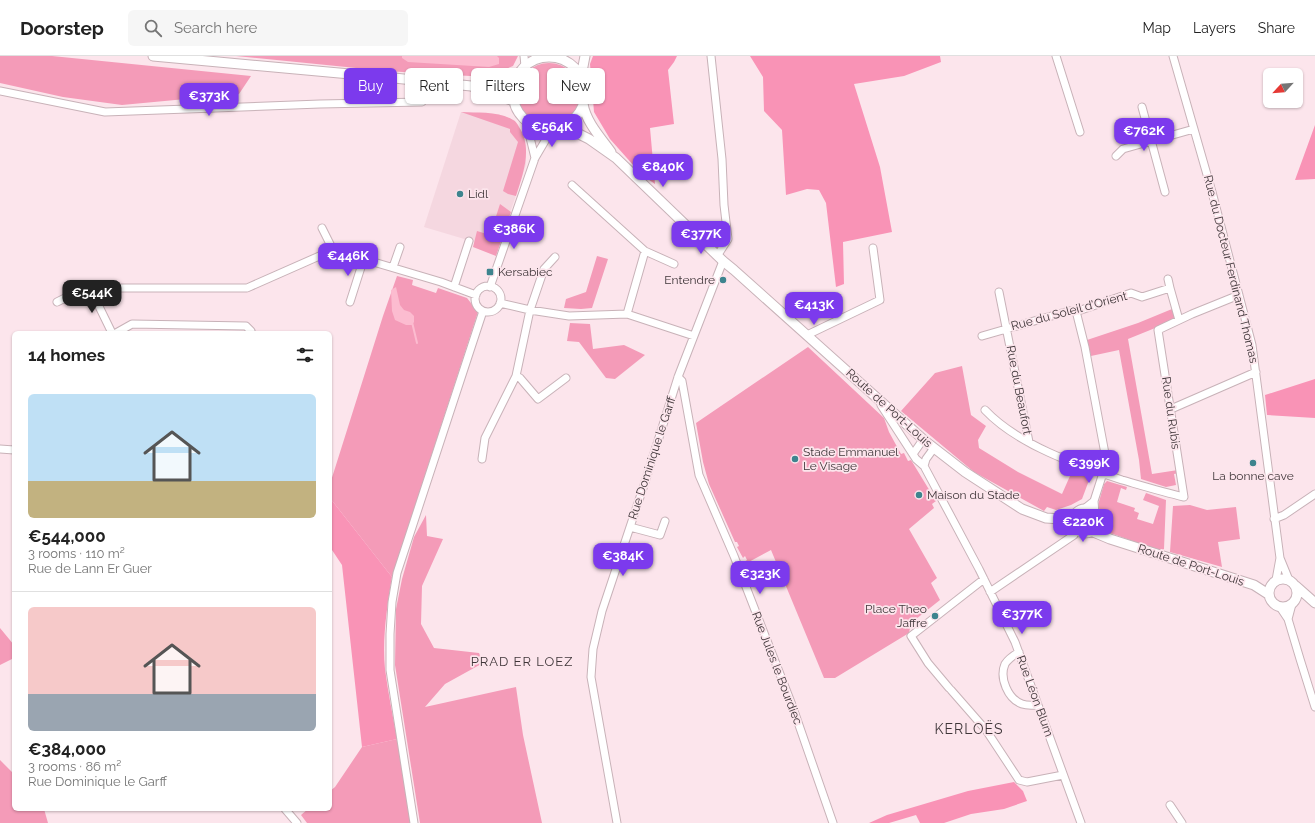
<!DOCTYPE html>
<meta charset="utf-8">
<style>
:root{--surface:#fff;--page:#f6f6f6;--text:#222;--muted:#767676;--line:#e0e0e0;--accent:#7c3aed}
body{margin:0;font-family:Raleway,sans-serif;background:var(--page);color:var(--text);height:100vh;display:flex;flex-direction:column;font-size:15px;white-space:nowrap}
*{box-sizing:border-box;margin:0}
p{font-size:13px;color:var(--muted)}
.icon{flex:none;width:22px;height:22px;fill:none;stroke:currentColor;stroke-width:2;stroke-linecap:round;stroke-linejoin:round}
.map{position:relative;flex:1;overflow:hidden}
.drawer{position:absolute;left:12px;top:275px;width:320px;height:480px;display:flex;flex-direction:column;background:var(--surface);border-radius:6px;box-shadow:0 1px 3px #0004}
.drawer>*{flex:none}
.guide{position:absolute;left:344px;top:12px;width:380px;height:36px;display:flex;gap:8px}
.needle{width:26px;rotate:244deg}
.controls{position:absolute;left:1263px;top:12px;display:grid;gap:8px}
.controls a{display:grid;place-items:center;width:40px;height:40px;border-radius:6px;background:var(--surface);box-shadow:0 1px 3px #0004;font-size:20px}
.price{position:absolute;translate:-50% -34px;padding:0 9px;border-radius:8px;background:var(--accent);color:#fff;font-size:13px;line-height:26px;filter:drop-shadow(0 1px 2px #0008)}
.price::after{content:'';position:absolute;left:50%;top:24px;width:12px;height:9px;margin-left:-6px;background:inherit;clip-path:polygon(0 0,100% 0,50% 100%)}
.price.selected{background:#222;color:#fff}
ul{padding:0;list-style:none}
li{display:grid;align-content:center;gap:8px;height:212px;padding:0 16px}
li+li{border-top:1px solid var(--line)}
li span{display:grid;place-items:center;height:124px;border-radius:6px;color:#555}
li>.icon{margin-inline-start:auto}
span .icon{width:72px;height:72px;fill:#fffc;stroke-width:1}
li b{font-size:17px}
h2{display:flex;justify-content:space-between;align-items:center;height:48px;padding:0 16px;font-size:17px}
.pill{padding:0 14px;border-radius:6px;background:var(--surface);box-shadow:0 1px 3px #0004;font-size:14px;line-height:36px}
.pill.selected{background:var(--accent);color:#fff}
header{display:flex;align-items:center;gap:24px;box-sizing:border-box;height:56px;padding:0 20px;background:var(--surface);border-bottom:1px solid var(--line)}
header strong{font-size:19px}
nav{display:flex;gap:22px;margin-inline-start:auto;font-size:14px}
.search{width:280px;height:36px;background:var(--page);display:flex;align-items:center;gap:10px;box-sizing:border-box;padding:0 14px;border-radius:6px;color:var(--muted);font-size:15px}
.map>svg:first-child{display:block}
.built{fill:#f5d7e0}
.green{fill:#f49bb8}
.forest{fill:#f993b6}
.water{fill:#fcbcd0}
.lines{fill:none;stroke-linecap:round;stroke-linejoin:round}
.stream{stroke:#fcbcd0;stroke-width:2}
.minor-casing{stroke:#c8b2b8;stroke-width:9}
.major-casing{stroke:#c8b2b8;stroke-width:11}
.minor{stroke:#fff;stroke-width:7}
.major{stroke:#fff;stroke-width:9}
.poi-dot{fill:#3d848e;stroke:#fce5ec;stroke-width:1.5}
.labels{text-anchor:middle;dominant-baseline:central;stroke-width:3.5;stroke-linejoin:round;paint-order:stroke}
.poi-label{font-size:12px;fill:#3f3639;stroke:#fce5ec;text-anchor:start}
.street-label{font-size:12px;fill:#3f3639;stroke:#fce5ec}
.neighbourhood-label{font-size:13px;letter-spacing:1px;fill:#3f3639;stroke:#fce5ec}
.quarter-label{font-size:14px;letter-spacing:1px;fill:#3f3639;stroke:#fce5ec}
</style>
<header>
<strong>Doorstep</strong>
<div class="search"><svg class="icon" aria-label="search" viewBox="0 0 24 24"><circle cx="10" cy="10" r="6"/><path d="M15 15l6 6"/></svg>Search here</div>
<nav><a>Map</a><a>Layers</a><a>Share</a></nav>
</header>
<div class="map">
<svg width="1315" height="767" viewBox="0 0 1315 767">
<rect width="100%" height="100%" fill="#fce5ec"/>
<path class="built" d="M461,56l37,2 16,6 9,13 3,13v18l-5,16 -23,69 -74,-22z"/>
<path class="green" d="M0,0h52l199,20 -12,18 -117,11 -59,-8 -63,-14z
M236,0h282l-5,10 -26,11 -101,-6z
M518 38a31 31 0 1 1 62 0a31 31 0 1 1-62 0Z
M461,56c16,1 38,-1 52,8 3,1 5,5 6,7 14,21 4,47 -3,69l-8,-2 -5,-3 15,-49 -8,-10v-3z
M500,148l11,8 -15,44 -23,-9 4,-16 13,4z
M597,200l11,3 -16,49 -11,1 -17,-1 2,-9 20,-7z
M397,220l16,4 -1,5 24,8 2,-5 29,10 11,14 -86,265 -62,-79v-14l53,-168z
M1172,253l3,8 -5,5 -42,17 24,135 26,-4 1,3 -5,1 2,11 -10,2 -25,-8 -2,-19 -20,-110 -28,6 -4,-16 51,-17z
M570,267l20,1 3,25 31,-4 21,10 -30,24 -9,-1 -27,-36 -12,-1z
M808,291l76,71 5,14 12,22 3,-1 4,8 3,-1 25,41 -4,3 2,4 -25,21 28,49 -6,5 9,17 -29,23 -2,10 -74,45h-11l-53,-128 -26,14 -1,-2 3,-2 -2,-4 -2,2 -6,-11 2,-1 -2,-4h-2l-26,-58 -6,-22 -7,-39z
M962,310l9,49 15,11 -8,14 1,8 39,24 44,22 8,-18 4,-1 2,-6 15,6 -9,24 -11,6 -15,5 -9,-3 -3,4 -70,-39 -73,-61 34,-38z
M1107,425l20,6 -1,3 -5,-2 -4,14 18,6 -1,3 5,2 -2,6 16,5 6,-18 -16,-6 3,-7 20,7 -2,49 -3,2 -51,-18 -5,-7 -7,-21 6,-21z
M1190,449l17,5 29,-3 4,32 -22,3 4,25 -52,-15 3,-46z
M426,459l1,21 16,3 -21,47 -1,38 13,24 45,5 4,10 -38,21 -20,23 91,-20 7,48 19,88h-122l-25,-158 1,-56 6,-30 12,-42z
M0,572l14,17v13l-14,7z
M397,683l14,84h-104l-6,-8 7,-6h22v-18l5,-4 27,-40z
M0,704l14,14v35h30l4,14h-48z"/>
<path class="forest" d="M593,0h84l-3,6 -6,8 6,54 -24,4 5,56 -13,-9 -32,-36 -16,-27 -4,-48z
M750,0h190l1,6 -37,14 -50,8 26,83 12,65 -49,10 1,42 -8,3 -10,-84 -7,-13 -12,-1 -21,6 -4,-65 -18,-19 -1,-34z
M1315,69v54l-20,1z
M1315,323v39l-48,-3 -2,-20z
M330,442l62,79c-5,30 -10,62 -7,92 3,24 8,47 12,70l-35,8 -20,-182 -12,-18z
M1014,726l9,9 4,10 -23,8 -33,5 -27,9h-24l-4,-8 -27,8h-20l18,-8 81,-24z"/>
<path class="water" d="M402,0h95l2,2v6l-10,3 -81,-5 -6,-4z
M396,231l4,18 4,5 6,2 4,4v6l-2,3h-6l-11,-5 -3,-9 -1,-21z"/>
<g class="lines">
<path class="stream" d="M412,266l5,21"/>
<defs>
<path id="minor" d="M524,0l1,10
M543,0l1,1
M711,0l11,103 2,46 4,34 -9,14
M1056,0l24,76
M1173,0l39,136 40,153 28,213 9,22
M0,35l105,21 215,-8 102,-2
M1142,51l23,85
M526,65l9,37
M1116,100l7,-7 71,-20
M572,129l73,66 -18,63
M322,172l11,22
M645,195l29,13
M393,211l7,-20
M1168,223l2,9
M475 243a13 13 0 1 1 26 0a13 13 0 1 1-26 0Z
M454,231l15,-46
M490,231l45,-129 17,-29
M90,232l22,45
M999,236l30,150
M57,246l24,-12 9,-2h157l86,-38 108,32 35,13
M350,246l14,-44
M500,247l30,7 39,6 58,-2 67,22
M1076,255l9,36 24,128
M116,277l16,-9 114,2 5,5 -1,2
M807,279l73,-35 -7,-52
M982,280l87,-25 12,-1 50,-17 11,4 28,-9 9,32
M516,320l4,2 18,21 28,-21
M678,321l4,4 17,94 35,81 58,149 41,118
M881,349l35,54 8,7 55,103 36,73 66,181
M1171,353l85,-37
M985,354c33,35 92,55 137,70 21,6 41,12 62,17l-26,-167 34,-16 47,-19
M0,393l14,1
M913,398l7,-10 5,-3
M482,403l3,-21 31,-62 14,-66 14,-41 11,-12
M924,410l2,-7 8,-11
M1084,453l10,-8
M1095,458l-1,-13 9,-28
M1274,463l10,-4 31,-21
M630,471l30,8 5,-14
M1276,524l4,-22
M990,536l84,-57 2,-5
M1280,551l8,12 12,40 15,48
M1288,563l4,-15
M1019,596c-5,3 -11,7 -14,12 -6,14 3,35 17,40 6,2 10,1 16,1
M949,632l-21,-25 -17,-27 73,-57
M951,634l35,40 33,50 8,2 36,-7
M1170,749l12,18
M285,753l12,14
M414,767l-24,-153v-36l2,-32 5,-29 86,-262
M617,767l-26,-146 2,-28 9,-38 44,-132 32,-102 45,-116"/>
<path id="major" d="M153,0l241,22 77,8 43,15
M513 37a36 36 0 1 1 72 0a36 36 0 1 1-72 0Z
M581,21l4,-21
M473,30l24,-4 20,-7
M583,48c3,18 18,34 28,48
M560,71l17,6 12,6 27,19 107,103 11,9 191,171 40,31 57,37 24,9 15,1 13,-3
M1073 465a12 12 0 1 1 24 0a12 12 0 1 1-24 0Z
M1091,475l19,8 144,46 14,9
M1269 537a14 14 0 1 1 28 0a14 14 0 1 1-28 0Z
M1296,530l19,17"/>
</defs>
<use href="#minor" class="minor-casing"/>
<use href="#major" class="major-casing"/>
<use href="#minor" class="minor"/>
<use href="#major" class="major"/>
</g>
<g class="poi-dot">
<circle cx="460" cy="138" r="4"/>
<rect x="486" y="212" width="8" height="8" rx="2"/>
<circle cx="723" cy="224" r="4"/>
<circle cx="795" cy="403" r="4"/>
<circle cx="1253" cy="407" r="4"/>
<circle cx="919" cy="439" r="4"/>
<circle cx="935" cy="560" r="4"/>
</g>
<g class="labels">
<g class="poi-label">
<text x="468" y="138">Lidl</text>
<text x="498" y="216">Kersabiec</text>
<text x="715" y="224" text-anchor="end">Entendre</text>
<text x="803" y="396">Stade Emmanuel<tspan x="803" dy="14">Le Visage</tspan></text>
<text x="1253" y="420" text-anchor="middle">La bonne cave</text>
<text x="927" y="439">Maison du Stade</text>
<text x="927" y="553" text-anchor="end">Place Theo<tspan x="927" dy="14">Jaffre</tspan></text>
</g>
<g class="street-label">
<text transform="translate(1231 213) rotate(76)">Rue du Docteur Ferdinand Thomas</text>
<text transform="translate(1069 255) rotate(-15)">Rue du Soleil d'Orient</text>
<text transform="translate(1019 334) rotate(79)">Rue du Beaufort</text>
<text transform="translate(889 352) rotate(42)">Route de Port-Louis</text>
<text transform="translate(1171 357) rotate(82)">Rue du Rubis</text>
<text transform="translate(652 402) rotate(-72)">Rue Dominique le Garff</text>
<text transform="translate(1191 509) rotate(18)">Route de Port-Louis</text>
<text transform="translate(777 612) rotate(69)">Rue Jules le Bourdiec</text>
<text transform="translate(1035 640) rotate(70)">Rue Léon Blum</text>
</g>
<g class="neighbourhood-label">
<text x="522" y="605">PRAD ER LOEZ</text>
</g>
<g class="quarter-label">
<text x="969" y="673">KERLOËS</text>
</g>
</g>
</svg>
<div class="controls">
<a><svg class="needle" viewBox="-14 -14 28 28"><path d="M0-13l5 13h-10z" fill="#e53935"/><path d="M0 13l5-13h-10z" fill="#767676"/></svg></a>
</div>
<b class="price" style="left:209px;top:61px">€373K</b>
<b class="price" style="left:552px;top:92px">€564K</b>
<b class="price" style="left:1144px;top:96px">€762K</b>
<b class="price" style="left:663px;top:132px">€840K</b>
<b class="price" style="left:514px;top:194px">€386K</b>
<b class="price" style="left:701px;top:199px">€377K</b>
<b class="price" style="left:348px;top:221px">€446K</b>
<b class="price selected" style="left:92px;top:258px">€544K</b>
<b class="price" style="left:814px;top:270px">€413K</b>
<b class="price" style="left:1089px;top:428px">€399K</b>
<b class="price" style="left:1083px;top:487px">€220K</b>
<b class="price" style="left:623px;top:521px">€384K</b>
<b class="price" style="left:760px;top:539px">€323K</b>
<b class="price" style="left:1022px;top:579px">€377K</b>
<div class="guide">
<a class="pill selected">Buy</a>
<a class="pill">Rent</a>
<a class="pill">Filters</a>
<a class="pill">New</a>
</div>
<section class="drawer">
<h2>14 homes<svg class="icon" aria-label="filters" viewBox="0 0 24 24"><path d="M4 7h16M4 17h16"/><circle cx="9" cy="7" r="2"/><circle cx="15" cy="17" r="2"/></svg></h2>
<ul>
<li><span style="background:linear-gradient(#bfe0f5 70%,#c2b280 0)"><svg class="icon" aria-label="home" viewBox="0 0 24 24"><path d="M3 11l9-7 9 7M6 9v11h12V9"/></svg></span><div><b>€544,000</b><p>3 rooms · 110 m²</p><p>Rue de Lann Er Guer</p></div></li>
<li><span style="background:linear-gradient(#f6c9c9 70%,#9aa5b1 0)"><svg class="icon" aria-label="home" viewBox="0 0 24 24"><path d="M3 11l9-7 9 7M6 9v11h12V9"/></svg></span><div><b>€384,000</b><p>3 rooms · 86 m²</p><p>Rue Dominique le Garff</p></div></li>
</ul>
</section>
</div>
